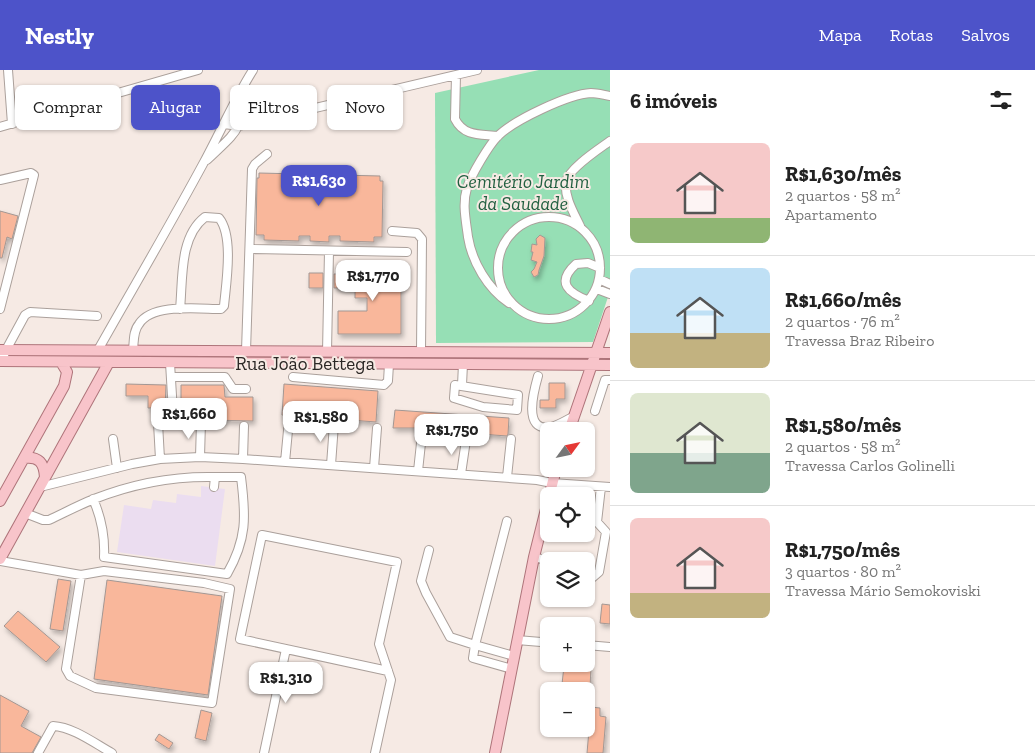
<!DOCTYPE html>
<html lang="pt">
<meta charset="utf-8">
<style>
:root{--surface:#fff;--page:#f2f2f2;--text:#222;--muted:#767676;--line:#e0e0e0;--accent:#4d53c9}
body{margin:0;font-family:"Zilla Slab",serif;background:var(--page);color:var(--text);height:100vh;display:flex;flex-direction:column;font-size:19px;white-space:nowrap}
*{box-sizing:border-box;margin:0}
p{font-size:16px;color:var(--muted)}
.icon{flex:none;width:28px;height:28px;fill:none;stroke:currentColor;stroke-width:2;stroke-linecap:round;stroke-linejoin:round}
.map{position:relative;flex:1;overflow:hidden}
.side{display:flex;flex-direction:column;background:var(--surface);width:425px}
.side>*{flex:none}
.banner{position:absolute;left:15px;top:15px;width:475px;height:45px;display:flex;gap:10px}
.needle{width:32px;rotate:57deg}
.buttons{position:absolute;left:540px;top:352px;display:grid;gap:10px}
.buttons a{display:grid;place-items:center;width:55px;height:55px;border-radius:8px;background:var(--surface);box-shadow:0 1px 4px #0004;font-size:25px}
.price{position:absolute;translate:-50% -42px;padding:0 11px;border-radius:10px;background:#fff;color:#222;font-size:16px;line-height:32px;filter:drop-shadow(0 1px 2px #0008)}
.price::after{content:'';position:absolute;left:50%;top:30px;width:15px;height:11px;margin-left:-8px;background:inherit;clip-path:polygon(0 0,100% 0,50% 100%)}
.price.on{background:var(--accent);color:#fff}
ul{padding:0;list-style:none}
li{display:flex;align-items:center;gap:15px;height:125px;padding:0 20px}
li+li{border-top:1px solid var(--line)}
li span{display:grid;place-items:center;flex:none;width:140px;height:100px;border-radius:8px;color:#555}
li>.icon{margin-inline-start:auto}
span .icon{width:60px;height:60px;fill:#fffc;stroke-width:1}
li b{font-size:21px}
h2{display:flex;justify-content:space-between;align-items:center;height:60px;padding:0 20px;font-size:21px}
.pill{padding:0 18px;border-radius:8px;background:var(--surface);box-shadow:0 1px 4px #0004;font-size:18px;line-height:45px}
.pill.on{background:var(--accent);color:#fff}
header{display:flex;align-items:center;gap:30px;box-sizing:border-box;height:70px;padding:0 25px;background:var(--accent);color:#fff}
header strong{font-size:24px}
nav{display:flex;gap:28px;margin-inline-start:auto;font-size:18px}
main{display:flex;flex:1;min-height:0}
.map>svg:first-child{display:block}
.industrial{fill:#ebddf0}
.green{fill:#96dfb5}
.building{fill:#f9b79b;stroke:#a39793;filter:url(#shadow)}
.lines{fill:none;stroke-linecap:round;stroke-linejoin:round}
.minor-casing{stroke:#aba09b;stroke-width:10}
.major-casing{stroke:#ae747a;stroke-width:12}
.minor{stroke:#fff;stroke-width:8}
.major{stroke:#f8c4ca;stroke-width:10}
.labels{text-anchor:middle;dominant-baseline:central;stroke-width:4;stroke-linejoin:round;paint-order:stroke}
.park-label{font-size:19px;font-style:italic;fill:#226041;stroke:#f6eae4}
.street-label{font-size:19px;fill:#2c2826;stroke:#f6eae4}
</style>
<header>
<strong>Nestly</strong>
<nav><a>Mapa</a><a>Rotas</a><a>Salvos</a></nav>
</header>
<main>
<div class="map">
<svg width="610" height="683" viewBox="0 0 610 683">
<defs>
<filter id="shadow"><feDropShadow dx="2" dy="3.5" stdDeviation="2.5" flood-color="#0004"/></filter>
</defs>
<rect width="100%" height="100%" fill="#f6eae4"/>
<path class="industrial" d="M201,416l24,3 -10,77 -98,-14 7,-47 27,4 2,-9 23,3 1,-9 24,3z"/>
<path class="green" d="M539,0h71v221l-17,51 -157,1 -1,-250z"/>
<path class="building" d="M259,103l121,3v5h3l-1,56h-8v5l-34,-1v-5h-11v6l-19,-1v-5h-11v5l-35,-1v-5h-8l1,-57h2z
M0,141l18,5 -6,23 -5,-2 -5,21h-2z
M540,165l5,3 -1,18 -5,14 -1,5 -4,2 -3,-5 3,-3 3,-7 -6,-2 2,-8h-2l1,-8 5,1 -1,-6z
M367,197l34,1v66h-63v-23h29v-13h-12v-10h-21v-14h33z
M309,203h14v15h-14z
M549,313h16v16h-9v9h-16v-8h9z
M126,314l40,1 -1,23h-17v-12h-22z
M284,314l94,7 -2,31 -94,-7z
M181,315h43l1,12h28v24l-44,-1v-11l-28,-1z
M395,340l114,8 -1,16 -1,2 -81,-6 -4,-2h-29z
M58,509l13,2 -8,50 -13,-2z
M107,510l115,16 -14,99 -114,-16z
M602,534l8,1v19l-10,-1z
M18,541l42,36 -14,15 -42,-36z
M564,596l27,2 -1,19 -28,-3z
M0,625l29,16 -8,15 20,11 -9,16h-32z
M591,637l9,1v8l6,1 -3,36h-16z
M201,640l11,3 -6,28 -11,-3z
M159,664l14,9 -4,6 -14,-9z"/>
<g class="lines">
<defs>
<path id="minor" d="M8,0l4,54
M456,5l-1,44c9,18 26,15 43,17
M224,54l15,2 238,-56
M0,57l198,-57
M207,90c31,-30 36,-29 38,-75
M0,110l31,-7 3,2 -34,134
M498 198a51 51 0 1 1 102 0a51 51 0 1 1-102 0Z
M580,156c-6,-13 -16,-29 -14,-44 2,-13 33,-33 44,-41
M392,161l25,2 5,6 -1,113
M250,179l157,3
M599,209l11,5
M597,219l13,5
M589,231c-20,-8 -34,-18 -13,-37l12,-1 12,5
M509,233c-21,-14 -37,-41 -41,-66 -2,-16 -6,-33 -1,-49 4,-13 22,-43 31,-52 16,-16 71,-42 93,-43 6,0 13,2 19,3
M98,280c35,-62 71,-123 105,-186 17,-31 31,-64 50,-94
M133,280c1,-8 0,-19 6,-26 13,-21 60,-15 82,-15l3,-3c2,-22 10,-70 -5,-88l-14,-1c-26,20 -22,62 -25,92
M246,281l6,-182 3,-5 12,-10
M327,282l2,-101
M2,291l4,-11 19,-35 5,-3 67,4
M170,293l3,49 2,2h21
M538,306c-4,14 -16,57 13,51 8,-2 15,-7 22,-10
M171,307h54l8,12h13
M293,307l91,8 4,-4 1,-17
M455,315l63,10 -1,15 -34,-3 -29,-9z
M462,315l1,-21
M595,341l10,-31h5
M158,353l2,36
M113,369l4,29
M200,387l1,-35
M243,389l1,-33
M285,392l4,-42
M331,395l3,-41
M374,398l3,-40
M418,401l4,-37
M461,404l5,-34
M507,407l4,-38
M40,417l92,-23 28,-5 40,-2 43,2 294,21 15,3 58,4
M93,429c9,20 12,37 11,58l123,17c20,-35 19,-57 14,-97h-26
M25,443l18,7h6c15,-7 30,-15 45,-21 38,-15 80,-23 121,-22l-1,10
M507,451l-32,124 39,11
M429,480l-8,31 5,12 24,44 25,8 -2,13 39,11
M534,487l11,3 4,3
M0,491l81,14 23,-4 100,12 26,6 -18,114 -116,-15 -26,-12 -4,-7 15,-94
M586,508h6l7,-6 7,-40 -9,-10 4,-35
M517,570l24,2 8,3
M586,575l24,2
M38,683l15,-27c20,1 41,17 59,27
M264,683l22,-104
M375,683l16,-73 -12,-36 18,-82 -135,-27 -22,104 148,32"/>
<path id="major" d="M0,280l610,3
M0,291l610,4
M569,361l41,-119
M24,388c15,-2 20,5 21,19
M0,431l64,-115 3,-14 -6,-10
M0,489l109,-197
M495,683l39,-196 22,-88"/>
</defs>
<use href="#minor" class="minor-casing"/>
<use href="#major" class="major-casing"/>
<use href="#minor" class="minor"/>
<use href="#major" class="major"/>
</g>
<g class="labels">
<g class="park-label">
<text x="523" y="111">Cemitério Jardim<tspan x="523" dy="22">da Saudade</tspan></text>
</g>
<g class="street-label">
<text x="305" y="293">Rua João Bettega</text>
</g>
</g>
</svg>
<div class="buttons">
<a><svg class="needle" viewBox="-14 -14 28 28"><path d="M0-13l5 13h-10z" fill="#e53935"/><path d="M0 13l5-13h-10z" fill="#767676"/></svg></a>
<a><svg class="icon" aria-label="locate" viewBox="0 0 24 24"><circle cx="12" cy="12" r="6"/><path d="M12 2v4M12 18v4M2 12h4M18 12h4"/></svg></a>
<a><svg class="icon" aria-label="layers" viewBox="0 0 24 24"><path d="M12 4l9 5-9 5-9-5zM3 14l9 5 9-5"/></svg></a>
<a>+</a>
<a>−</a>
</div>
<b class="price on" style="left:319px;top:137px">R$1,630</b>
<b class="price" style="left:373px;top:232px">R$1,770</b>
<b class="price" style="left:189px;top:370px">R$1,660</b>
<b class="price" style="left:321px;top:373px">R$1,580</b>
<b class="price" style="left:452px;top:386px">R$1,750</b>
<b class="price" style="left:286px;top:634px">R$1,310</b>
<div class="banner">
<a class="pill">Comprar</a>
<a class="pill on">Alugar</a>
<a class="pill">Filtros</a>
<a class="pill">Novo</a>
</div>
</div>
<section class="side">
<h2>6 imóveis<svg class="icon" aria-label="filters" viewBox="0 0 24 24"><path d="M4 7h16M4 17h16"/><circle cx="9" cy="7" r="2"/><circle cx="15" cy="17" r="2"/></svg></h2>
<ul>
<li><span style="background:linear-gradient(#f6c9c9 75%,#8fb573 0)"><svg class="icon" aria-label="home" viewBox="0 0 24 24"><path d="M3 11l9-7 9 7M6 9v11h12V9"/></svg></span><div><b>R$1,630/mês</b><p>2 quartos · 58 m²</p><p>Apartamento</p></div></li>
<li><span style="background:linear-gradient(#bfe0f5 65%,#c2b280 0)"><svg class="icon" aria-label="home" viewBox="0 0 24 24"><path d="M3 11l9-7 9 7M6 9v11h12V9"/></svg></span><div><b>R$1,660/mês</b><p>2 quartos · 76 m²</p><p>Travessa Braz Ribeiro</p></div></li>
<li><span style="background:linear-gradient(#dfe7d0 60%,#7fa58c 0)"><svg class="icon" aria-label="home" viewBox="0 0 24 24"><path d="M3 11l9-7 9 7M6 9v11h12V9"/></svg></span><div><b>R$1,580/mês</b><p>2 quartos · 58 m²</p><p>Travessa Carlos Golinelli</p></div></li>
<li><span style="background:linear-gradient(#f6c9c9 75%,#c2b280 0)"><svg class="icon" aria-label="home" viewBox="0 0 24 24"><path d="M3 11l9-7 9 7M6 9v11h12V9"/></svg></span><div><b>R$1,750/mês</b><p>3 quartos · 80 m²</p><p>Travessa Mário Semokoviski</p></div></li>
</ul>
</section>
</main>
